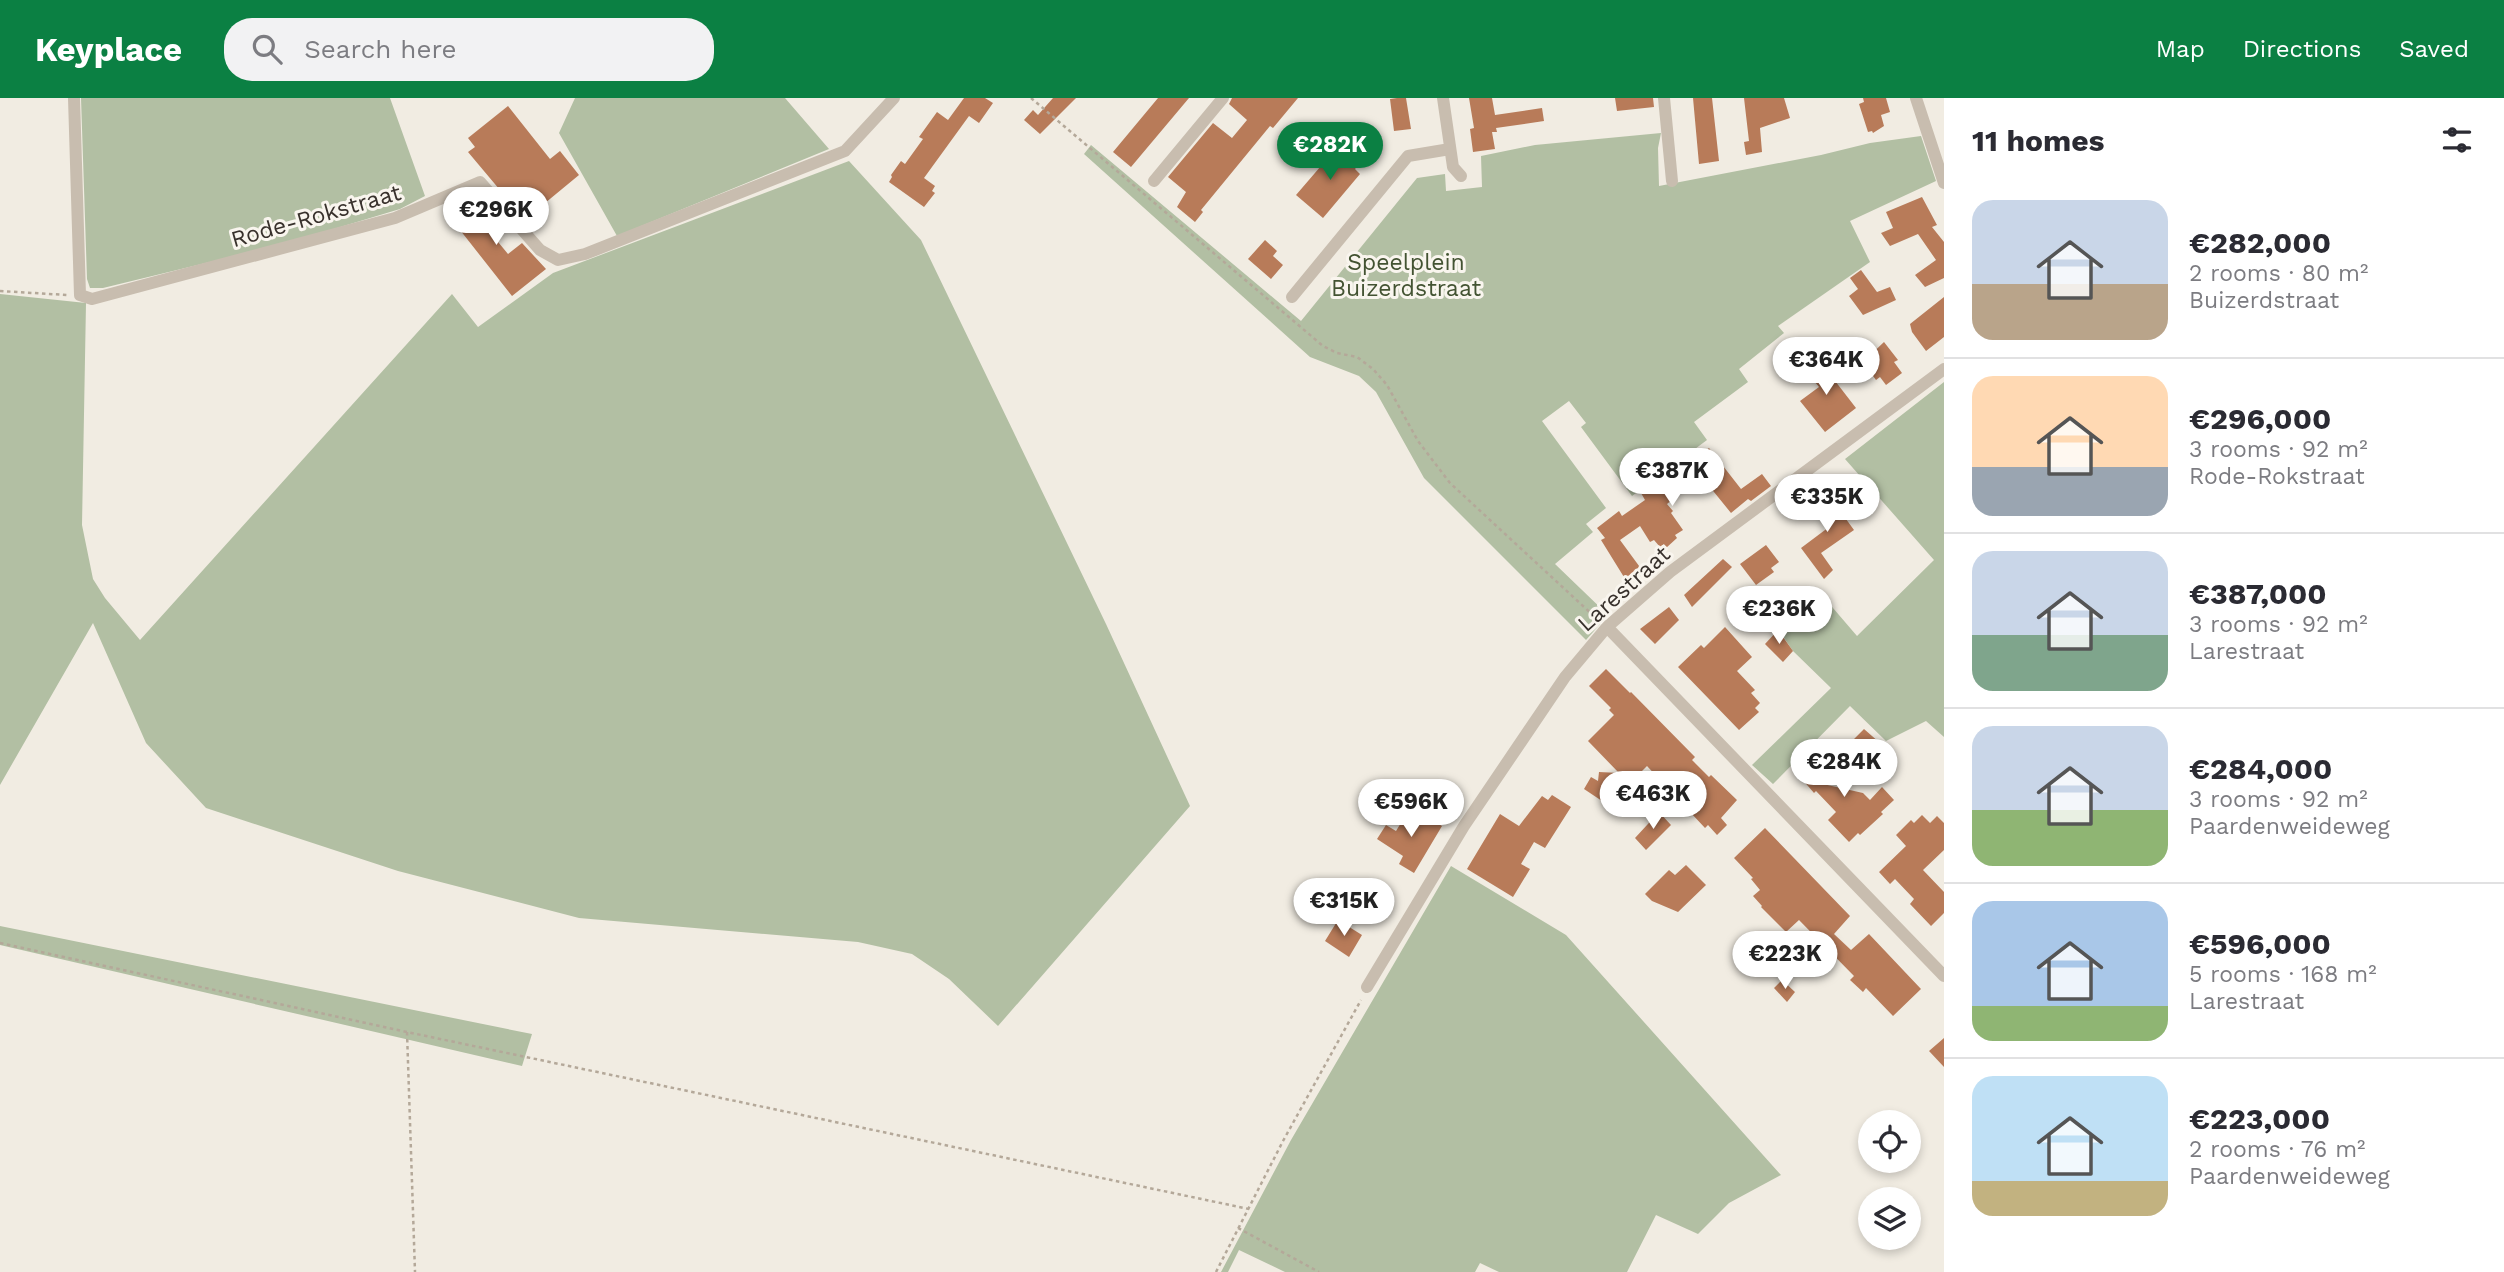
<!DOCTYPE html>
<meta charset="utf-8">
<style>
:root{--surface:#fff;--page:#f2f2f3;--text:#2b2b33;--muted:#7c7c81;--line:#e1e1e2;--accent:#0b8043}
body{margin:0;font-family:"Work Sans",sans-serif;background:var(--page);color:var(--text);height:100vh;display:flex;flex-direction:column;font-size:26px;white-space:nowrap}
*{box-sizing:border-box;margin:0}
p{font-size:23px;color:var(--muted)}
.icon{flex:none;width:38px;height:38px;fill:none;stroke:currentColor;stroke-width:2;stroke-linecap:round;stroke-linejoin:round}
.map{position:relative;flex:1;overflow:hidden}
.drawer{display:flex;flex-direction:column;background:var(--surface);width:560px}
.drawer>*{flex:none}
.tools{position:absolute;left:1858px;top:1012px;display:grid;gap:14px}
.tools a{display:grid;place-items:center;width:63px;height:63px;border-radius:50%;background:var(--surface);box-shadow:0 4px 10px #0003;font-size:35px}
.price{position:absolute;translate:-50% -60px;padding:0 16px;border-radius:24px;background:#fff;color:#222;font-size:23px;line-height:46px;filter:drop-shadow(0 2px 4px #0008)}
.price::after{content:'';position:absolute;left:50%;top:42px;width:21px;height:16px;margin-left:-10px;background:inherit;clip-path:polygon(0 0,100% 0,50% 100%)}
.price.on{background:var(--accent);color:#fff}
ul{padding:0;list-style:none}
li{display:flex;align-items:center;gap:21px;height:175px;padding:0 28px}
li+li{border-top:2px solid var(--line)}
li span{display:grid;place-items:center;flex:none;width:196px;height:140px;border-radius:21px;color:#555}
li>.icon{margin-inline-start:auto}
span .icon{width:84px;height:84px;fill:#fffc;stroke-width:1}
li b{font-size:30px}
h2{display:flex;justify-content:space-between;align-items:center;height:84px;padding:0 28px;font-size:30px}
header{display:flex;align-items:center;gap:42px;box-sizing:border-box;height:98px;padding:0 35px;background:var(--accent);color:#fff}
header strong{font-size:33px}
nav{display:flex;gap:38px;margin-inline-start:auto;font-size:24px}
.search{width:490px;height:63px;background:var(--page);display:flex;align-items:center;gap:18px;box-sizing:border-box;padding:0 24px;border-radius:28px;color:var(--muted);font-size:26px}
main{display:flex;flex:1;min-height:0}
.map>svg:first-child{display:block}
.green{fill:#b2bfa3}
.building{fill:#b87b59}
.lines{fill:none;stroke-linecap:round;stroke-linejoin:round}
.path{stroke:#b4a899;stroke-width:2.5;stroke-dasharray:3.5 3.5;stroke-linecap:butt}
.street{stroke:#c8bdaf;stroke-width:12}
.labels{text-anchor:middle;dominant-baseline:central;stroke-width:6;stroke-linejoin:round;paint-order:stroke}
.street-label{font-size:23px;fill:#38312c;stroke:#f9f5ee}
.park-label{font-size:23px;fill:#435332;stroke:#f9f5ee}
</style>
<header>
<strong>Keyplace</strong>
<div class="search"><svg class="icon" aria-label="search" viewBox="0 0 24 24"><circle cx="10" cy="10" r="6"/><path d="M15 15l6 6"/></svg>Search here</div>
<nav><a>Map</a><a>Directions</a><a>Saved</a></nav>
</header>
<main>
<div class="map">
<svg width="1944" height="1174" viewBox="0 0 1944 1174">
<rect width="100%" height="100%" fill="#f1ece2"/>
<path class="green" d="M81,0h309l35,98 -25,13 -116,35 -181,44h-13l-3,-9z
M575,0h210l44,51 -212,87 -58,-103z
M1661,35l-3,15 1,38 162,-31 49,-12 51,-7 15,45 -86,40 20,41 -92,64 6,7 -45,36 9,13 -54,40 13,18 -75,56 -51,-69 5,-4 -17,-22 -27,20 64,87 -20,16 7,8 -38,32 53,51 -22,25 -162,-162 -48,-86 -17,-16 -49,-19 -226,-203 7,-9 210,176 116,-143 28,-4 1,17 36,-4 -1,-31 54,-11z
M849,63l72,79 185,384 84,182 -192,220 -49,-47 -37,-25 -54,-12 -279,-24 -181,-47 -192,-63 -60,-65 -53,-120 -93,162v-491l86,9 -4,222 11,54 12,19 35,42 312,-346 26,33 75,-54z
M1944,284v355l-18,-16 -40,20 -36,-35 -77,78 -21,-19 79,-77 -38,-37 -20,-29 42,-35 42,49 77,-76 -89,-101z
M1451,768l115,69 215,240 -52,28 -31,31 -42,-19 -29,57h-128l-19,-9 -5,9h-190l-46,-22 -11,22h-7l70,-132z
M0,828l532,108 -10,32 -522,-121z"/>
<path class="building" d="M964,0h21l8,5 -14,20 -10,-7 -45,62 11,8 -3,5 3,2 -11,14 -35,-25 3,-5 -1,-2 10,-14 4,3 18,-25 -4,-2 18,-25 11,8z
M1053,0h23l-36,36 -16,-14 9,-10 5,5z
M1158,0h31l-58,69 -18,-15z
M1232,0h66l-25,30 -3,-2 -69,84 2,2 -8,10 -18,-15 9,-15 -18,-15 45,-54 19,15 15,-18 -18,-16z
M1397,0h9l5,31 -17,2 -4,-32z
M1469,0h23l3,17 47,-7 2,13 -48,7 1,4h-5l3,17 -22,3 -3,-23 4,-1z
M1615,0h38l1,9 -37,4z
M1693,0h19l7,63 -20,3z
M1744,0h40l6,20 -30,10 2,24 -16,3 -2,-13 5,-1z
M1863,0h23l4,14 -9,3 3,11 -11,7 -1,-2 -4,1 -9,-28 5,-2z
M508,8l42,53 10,-8 19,24 -40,33 7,8 -14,12 -64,-76 7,-5 -7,-9z
M1339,47l21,18 -5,6 5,5 -37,44 -27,-23z
M478,95l19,21 -13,11 24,29 14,-11 24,26 -34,27 -63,-80z
M1922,99l15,28 -5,2 12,15v36l-19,9 -10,-12 21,-15 -18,-26 -28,12 -9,-13 12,-5 -7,-16z
M1265,142l12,11 -4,5 10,9 -12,14 -23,-20z
M1861,172l16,22 13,-5 6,13 -33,15 -14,-19 9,-7 -8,-11z
M1944,199v40l-18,14 -14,-19 -2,-8z
M1884,244l14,18 -4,2 8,11 -16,12 -6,-8 -4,3 -13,-18z
M1815,257l41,53 -31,24 -25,-31 19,-14 -17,-21z
M1709,350l32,41 21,-15 9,12 -20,15 -3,-2 -17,14 -30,-37 -34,28 6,7 -2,2 12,17 -8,5 2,3 -11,10 -2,-4 -4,3 -6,-7 -4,2 -10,-16 -20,14 22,30 -15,12 -26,-42 4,-2 -8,-10 22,-17 3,5 23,-16 -4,-7 36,-24 1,4z
M1827,395l27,37 -33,23 12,17 -9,9 -23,-31 28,-21 -16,-24z
M1766,447l13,17 -8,6 3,4 -18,13 -16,-21z
M1723,461l9,8 -40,40 -8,-12z
M1769,488l14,20 -14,11 -15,-20z
M1669,509l10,13 -24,24 -15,-15z
M1725,529l27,30 -15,14 18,19 -4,3 9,10 -5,5 4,4 -20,18 -61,-63 23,-22 3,3z
M1778,532l15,21 -10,11 -18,-18z
M1606,571l24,24 1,-1 64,65 -3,3 17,17 2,-2 26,25 -16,18 6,7 -10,10 -9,-10 -3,3 -58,-62 -39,39 -24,-16 7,-12 7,4 1,-9 20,1 -31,-32 26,-26 -5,-5 2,-2 -22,-22z
M1864,631l16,14 -25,25 -7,-6 12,-17 -6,-6z
M1814,655l7,7 3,-3 13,14 -14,13 40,9 7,7 12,-13 12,13 -13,12 2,2 -23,21 -2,-2 -9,9 -21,-22 8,-8 -20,-21 -2,2 -18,-21z
M1552,697l19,12 -26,41 -11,-6 -13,22 9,5 -17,28 -46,-28 33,-55 19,12 23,-30 6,4z
M1659,714l12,13 -25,25 -11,-12z
M1407,715l11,7 4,-6 20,12 -28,47 -15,-9 4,-8 -26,-17 9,-14 10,6z
M1922,717l8,8 7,-7 7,7v27l-21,20 21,22v21l-13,13 -21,-22 4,-5 -19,-20 -5,5 -11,-12 27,-26 -10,-11 15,-15 3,3z
M1765,730l85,88 -16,18 17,16 18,-16 52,55 -28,27 -27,-28 -3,4 -13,-12 4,-4 -55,-56 -13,12 -25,-25 1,-1 -9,-10 7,-6 -9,-11 2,-1 -19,-20z
M1686,767l20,20 -28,27 -26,-11 -7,-7 24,-24 6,5z
M1338,822l24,15 -13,22 -24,-16z
M1782,882l13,12 -8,10 -13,-14z
M1944,940v29l-15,-16z"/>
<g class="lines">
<path class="path" d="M1031,0l292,248 14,7 20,4 16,12 14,16 31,56 32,42 146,135
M0,193l67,4
M0,845l407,89 842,177
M407,934l8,240
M1238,1130l81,44
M1216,1174l67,-131 78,-141"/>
<path class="street" d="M74,0l6,197 12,4 303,-81 85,-36 60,68 18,10 27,-6 260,-103 49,-53
M1443,0l10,69 8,9
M1664,0l8,83
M1916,0l28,85
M1154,83l69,-83
M1292,199l116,-141 42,-7
M1607,529l337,349
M1367,889l97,-161 101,-149 42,-50 63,-55 274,-203"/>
</g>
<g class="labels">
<g class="street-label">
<text transform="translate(316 118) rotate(-16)">Rode-Rokstraat</text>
<text transform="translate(1624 491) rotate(-42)">Larestraat</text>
</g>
<g class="park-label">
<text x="1406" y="164">Speelplein<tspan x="1406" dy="26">Buizerdstraat</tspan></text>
</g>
</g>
</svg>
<div class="tools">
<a><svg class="icon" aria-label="locate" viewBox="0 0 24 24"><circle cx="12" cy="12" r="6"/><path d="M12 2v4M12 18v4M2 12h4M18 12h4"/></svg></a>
<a><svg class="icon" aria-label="layers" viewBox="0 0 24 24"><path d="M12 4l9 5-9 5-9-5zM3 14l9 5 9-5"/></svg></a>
</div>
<b class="price on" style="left:1330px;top:84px">€282K</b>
<b class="price" style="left:496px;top:149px">€296K</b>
<b class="price" style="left:1826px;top:299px">€364K</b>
<b class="price" style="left:1672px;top:410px">€387K</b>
<b class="price" style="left:1827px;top:436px">€335K</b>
<b class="price" style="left:1779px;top:548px">€236K</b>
<b class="price" style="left:1844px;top:701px">€284K</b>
<b class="price" style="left:1653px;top:733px">€463K</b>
<b class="price" style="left:1411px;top:741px">€596K</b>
<b class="price" style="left:1344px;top:840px">€315K</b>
<b class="price" style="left:1785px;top:893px">€223K</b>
</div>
<section class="drawer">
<h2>11 homes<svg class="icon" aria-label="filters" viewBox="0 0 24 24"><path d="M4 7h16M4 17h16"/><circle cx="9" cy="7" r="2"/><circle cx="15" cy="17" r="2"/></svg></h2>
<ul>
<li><span style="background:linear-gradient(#c9d6e8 60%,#b9a48a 0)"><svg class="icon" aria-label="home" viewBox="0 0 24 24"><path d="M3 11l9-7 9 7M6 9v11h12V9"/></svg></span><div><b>€282,000</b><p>2 rooms · 80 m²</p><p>Buizerdstraat</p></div></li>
<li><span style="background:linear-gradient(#ffd9b3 65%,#9aa5b1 0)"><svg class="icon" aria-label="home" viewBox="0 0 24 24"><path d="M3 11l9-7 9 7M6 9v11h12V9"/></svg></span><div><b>€296,000</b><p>3 rooms · 92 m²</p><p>Rode-Rokstraat</p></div></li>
<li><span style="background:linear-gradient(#c9d6e8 60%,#7fa58c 0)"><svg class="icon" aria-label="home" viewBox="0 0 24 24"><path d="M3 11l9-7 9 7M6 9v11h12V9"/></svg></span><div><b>€387,000</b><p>3 rooms · 92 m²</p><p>Larestraat</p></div></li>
<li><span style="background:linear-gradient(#c9d6e8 60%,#8fb573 0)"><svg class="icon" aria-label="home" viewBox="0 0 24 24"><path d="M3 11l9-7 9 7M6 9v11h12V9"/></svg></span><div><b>€284,000</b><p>3 rooms · 92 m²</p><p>Paardenweideweg</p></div></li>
<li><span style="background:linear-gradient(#a9c7e8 75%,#8fb573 0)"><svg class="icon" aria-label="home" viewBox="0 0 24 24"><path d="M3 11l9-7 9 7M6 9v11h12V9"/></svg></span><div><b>€596,000</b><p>5 rooms · 168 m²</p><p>Larestraat</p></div></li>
<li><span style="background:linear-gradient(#bfe0f5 75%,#c2b280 0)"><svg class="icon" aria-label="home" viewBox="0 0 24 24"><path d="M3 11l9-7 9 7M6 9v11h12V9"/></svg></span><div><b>€223,000</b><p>2 rooms · 76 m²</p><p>Paardenweideweg</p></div></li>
</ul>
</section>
</main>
